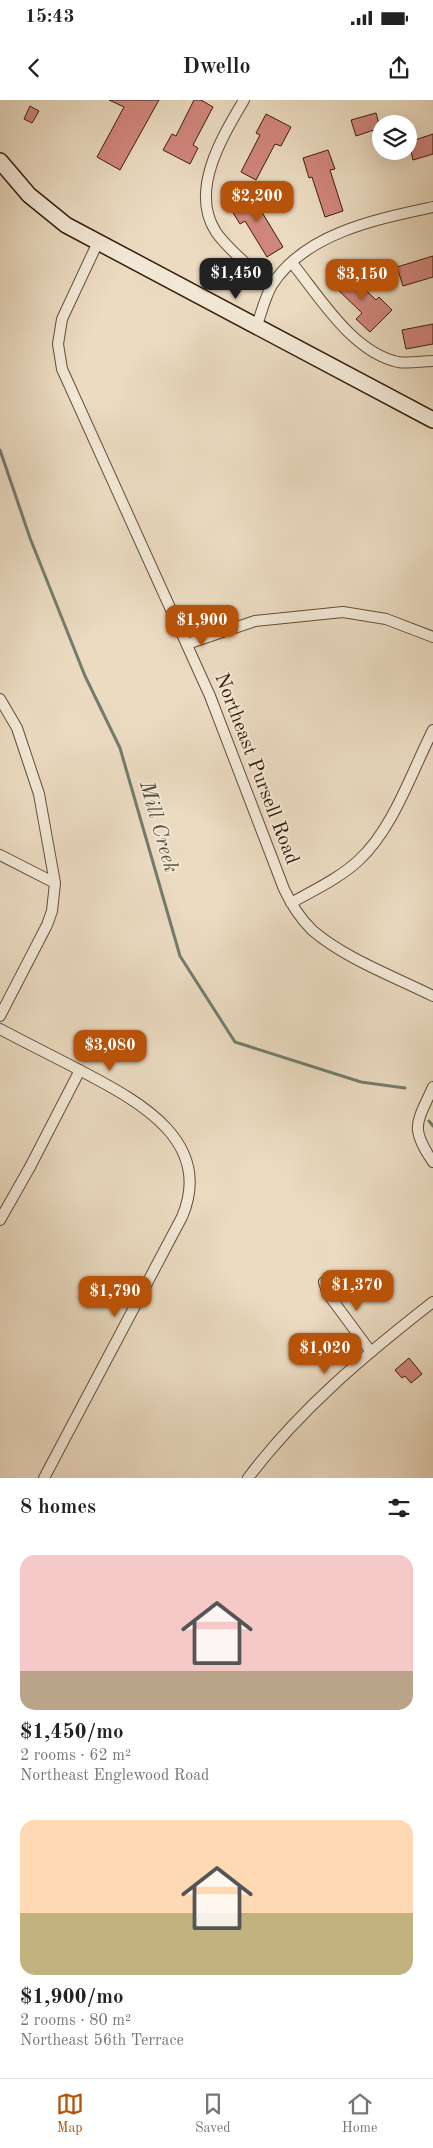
<!DOCTYPE html>
<meta charset="utf-8">
<style>
:root{--surface:#fff;--page:#f2f2f2;--text:#222;--muted:#767676;--line:#e0e0e0;--accent:#b45309}
body{margin:0;font-family:"Old Standard TT",serif;background:var(--page);color:var(--text);height:100vh;display:flex;flex-direction:column;font-size:19px;white-space:nowrap}
*{box-sizing:border-box;margin:0}
p{font-size:16px;color:var(--muted)}
.icon{flex:none;width:28px;height:28px;fill:none;stroke:currentColor;stroke-width:2;stroke-linecap:round;stroke-linejoin:round}
.map{position:relative;height:1378px;overflow:hidden}
.details{display:flex;flex-direction:column;background:var(--surface);flex:1}
.details>*{flex:none}
.tools{position:absolute;left:372px;top:15px;display:grid;gap:10px}
.tools a{display:grid;place-items:center;width:45px;height:45px;border-radius:50%;background:var(--surface);box-shadow:0 5px 20px #0002;font-size:25px}
.price{position:absolute;translate:-50% -42px;padding:0 11px;border-radius:10px;background:var(--accent);color:#fff;font-size:16px;line-height:32px;filter:drop-shadow(0 1px 2px #0008)}
.price::after{content:'';position:absolute;left:50%;top:30px;width:15px;height:11px;margin-left:-8px;background:inherit;clip-path:polygon(0 0,100% 0,50% 100%)}
.price.selected{background:#222;color:#fff}
ul{padding:0;list-style:none}
li{display:grid;align-content:center;gap:10px;height:265px;padding:0 20px}
li span{display:grid;place-items:center;height:155px;border-radius:15px;color:#555}
li>.icon{margin-inline-start:auto}
span .icon{width:90px;height:90px;fill:#fffc;stroke-width:1}
li b{font-size:21px}
h2{display:flex;justify-content:space-between;align-items:center;height:60px;padding:0 20px;font-size:21px}
.status{display:flex;justify-content:space-between;align-items:center;height:35px;padding:0 25px;background:var(--surface);direction:ltr}
.status svg{height:14px;fill:currentColor}
header{display:flex;justify-content:space-between;align-items:center;height:65px;padding:0 20px;background:var(--surface);font-size:22px;font-weight:700}
.tabs{display:flex;justify-content:space-around;align-items:center;height:70px;border-top:1px solid var(--line);background:var(--surface);font-size:14px;color:var(--muted)}
.tabs a{display:grid;justify-items:center;gap:2px}
.tabs .selected{color:var(--accent)}
.map>svg:first-child{display:block}
.lines{fill:none;stroke-linecap:round;stroke-linejoin:round}
.stream{stroke:#727c6d;stroke-width:3}
.building{fill:#d1867c;stroke:#391e07}
.street-casing{stroke:#664d36;stroke-width:12}
.secondary-casing{stroke:#391e07;stroke-width:18}
.street{stroke:#f2e8d7;stroke-width:10}
.secondary{stroke:#f2e8d7;stroke-width:15}
.labels{text-anchor:middle;dominant-baseline:central;stroke-width:4;stroke-linejoin:round;paint-order:stroke}
.street-label{font-size:20px;fill:#391e07;stroke:#f2e8d7}
.water-label{font-size:21px;font-style:italic;fill:#564d3a;stroke:#f2e8d7}
</style>
<div class="status"><b>15:43</b><svg viewBox="0 0 49 12"><path d="M0 12V9h3v3zM5 12V6h3v6zM10 12V3h3v9zM15 12V0h3v12zM26 1h20v11H26zM47 4h2v5h-2z"/></svg></div>
<header><svg class="icon" aria-label="back" viewBox="0 0 24 24"><path d="M15 5l-7 7 7 7"/></svg>Dwello<svg class="icon" aria-label="share" viewBox="0 0 24 24"><path d="M12 15V3M7 8l5-5 5 5M5 13v7h14v-7"/></svg></header>
<div class="map">
<svg width="433" height="1378" viewBox="0 0 433 1378">
<rect width="100%" height="100%" fill="#ebdbc1"/>
<filter id="stains"><feTurbulence type="fractalNoise" baseFrequency=".004" numOctaves="4"/><feColorMatrix values="0 0 0 0 .2 0 0 0 0 .09 0 0 0 0 .02 0 0 0 .5 -.17"/></filter>
<radialGradient id="worn" r=".72"><stop offset=".6" stop-color="#630" stop-opacity="0"/><stop offset="1" stop-color="#630" stop-opacity=".3"/></radialGradient>
<g class="lines">
<path class="stream" d="M0,350l30,88 55,138 35,72 60,208 55,86 126,40 44,6
M429,1021l4,5"/>
</g>
<path class="building" d="M109,0h50l-39,70 -23,-13 27,-50z
M194,0h7l12,7 -20,38 5,3 -8,16 -27,-14 9,-16 4,2z
M30,6l9,5 -7,12 -8,-4z
M376,13l4,15 -24,8 -5,-16z
M266,14l25,13 -10,19 -6,-2 -19,36 -15,-8 19,-37 -4,-2z
M433,34v20l-20,6 -4,-18z
M328,50l7,19 -5,1 13,41 -18,6 -13,-40 -3,1 -6,-20z
M257,92l8,14 -5,3 23,38 -16,10 -22,-36 -5,3 -10,-16z
M433,156v21l-30,9 -6,-19z
M345,170l31,30 3,-3 13,13 -22,22 -14,-13 6,-6 -31,-30z
M433,224v20l-27,5 -4,-19z
M409,1258l13,16 -11,9 -6,-7 -3,2 -7,-8z"/>
<g class="lines">
<defs>
<path id="street" d="M244,0c-22,37 -55,91 -28,132 12,18 39,39 55,54
M98,142l-36,77 -4,25 4,25 148,327 74,193c7,15 16,29 28,41 32,28 83,47 121,66
M292,163c28,34 60,89 106,99 11,2 24,-1 35,-1
M256,228c5,-14 9,-31 16,-43 33,-52 105,-66 161,-78
M187,544l68,-23 88,-9 43,7 47,18
M0,599l17,29 22,66 16,89 -3,28 -5,14 -47,91
M0,755l55,28
M291,803c23,-13 49,-25 68,-43 34,-31 53,-89 74,-130
M0,929c28,15 57,29 85,44 55,29 129,69 97,144l-138,261
M433,987c-16,36 -24,40 0,75
M0,1120l30,-53 50,-97
M324,1182l4,12 43,58
M248,1378c52,-69 117,-123 185,-176"/>
<path id="secondary" d="M0,61l29,34 37,30 367,195"/>
</defs>
<use href="#street" class="street-casing"/>
<use href="#secondary" class="secondary-casing"/>
<use href="#street" class="street"/>
<use href="#secondary" class="secondary"/>
</g>
<g class="labels">
<g class="street-label">
<text transform="translate(256 669) rotate(69)">Northeast Pursell Road</text>
</g>
<g class="water-label">
<text transform="translate(158 727) rotate(74)">Mill Creek</text>
</g>
</g>
<rect width="100%" height="100%" filter="url(#stains)"/>
<rect width="100%" height="100%" fill="url(#worn)"/>
</svg>
<div class="tools">
<a><svg class="icon" aria-label="layers" viewBox="0 0 24 24"><path d="M12 4l9 5-9 5-9-5zM3 14l9 5 9-5"/></svg></a>
</div>
<b class="price" style="left:257px;top:123px">$2,200</b>
<b class="price selected" style="left:236px;top:200px">$1,450</b>
<b class="price" style="left:362px;top:201px">$3,150</b>
<b class="price" style="left:202px;top:547px">$1,900</b>
<b class="price" style="left:110px;top:972px">$3,080</b>
<b class="price" style="left:357px;top:1212px">$1,370</b>
<b class="price" style="left:115px;top:1218px">$1,790</b>
<b class="price" style="left:325px;top:1275px">$1,020</b>
</div>
<section class="details">
<h2>8 homes<svg class="icon" aria-label="filters" viewBox="0 0 24 24"><path d="M4 7h16M4 17h16"/><circle cx="9" cy="7" r="2"/><circle cx="15" cy="17" r="2"/></svg></h2>
<ul>
<li><span style="background:linear-gradient(#f6c9c9 75%,#b9a48a 0)"><svg class="icon" aria-label="home" viewBox="0 0 24 24"><path d="M3 11l9-7 9 7M6 9v11h12V9"/></svg></span><div><b>$1,450/mo</b><p>2 rooms · 62 m²</p><p>Northeast Englewood Road</p></div></li>
<li><span style="background:linear-gradient(#ffd9b3 60%,#c2b280 0)"><svg class="icon" aria-label="home" viewBox="0 0 24 24"><path d="M3 11l9-7 9 7M6 9v11h12V9"/></svg></span><div><b>$1,900/mo</b><p>2 rooms · 80 m²</p><p>Northeast 56th Terrace</p></div></li>
</ul>
</section>
<nav class="tabs">
<a class="selected"><svg class="icon" aria-label="map" viewBox="0 0 24 24"><path d="M3 6l6-2 6 2 6-2v14l-6 2-6-2-6 2zM9 4v14M15 6v14"/></svg>Map</a>
<a><svg class="icon" aria-label="saved" viewBox="0 0 24 24"><path d="M7 4h10v16l-5-4-5 4z"/></svg>Saved</a>
<a><svg class="icon" aria-label="home" viewBox="0 0 24 24"><path d="M3 11l9-7 9 7M6 9v11h12V9"/></svg>Home</a>
</nav>
